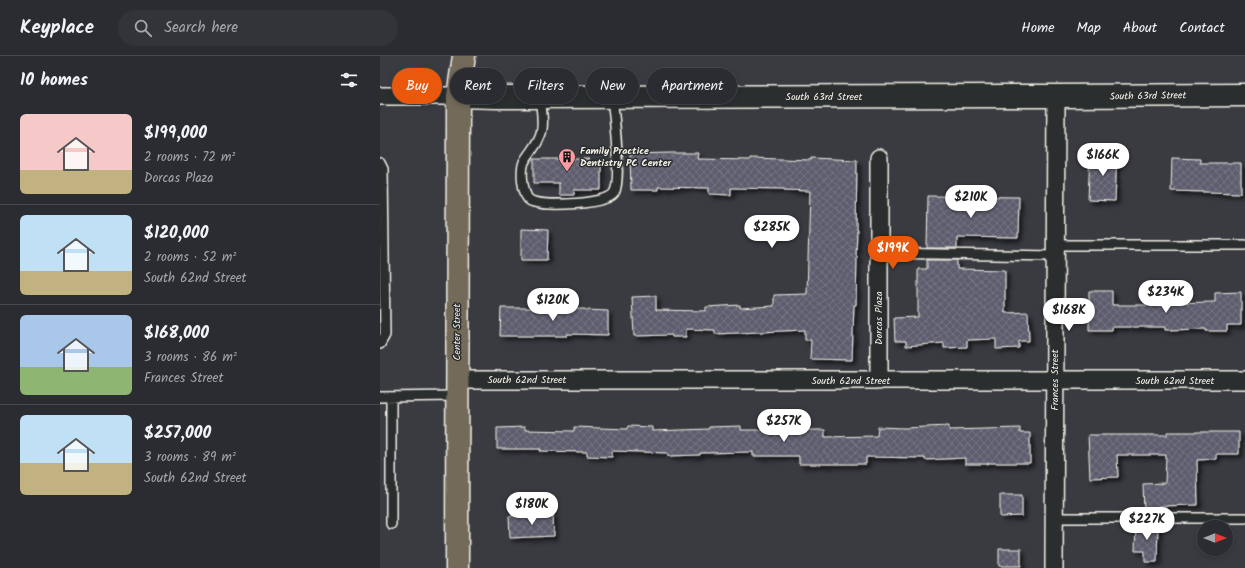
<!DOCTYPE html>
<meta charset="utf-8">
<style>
:root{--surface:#2b2c31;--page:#333439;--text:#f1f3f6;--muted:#a6a7ab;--line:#47484d;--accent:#ea580c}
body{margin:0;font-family:Kalam,sans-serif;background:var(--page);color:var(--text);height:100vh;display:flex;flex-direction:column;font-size:15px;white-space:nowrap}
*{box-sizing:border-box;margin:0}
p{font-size:13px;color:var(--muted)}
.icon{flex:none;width:22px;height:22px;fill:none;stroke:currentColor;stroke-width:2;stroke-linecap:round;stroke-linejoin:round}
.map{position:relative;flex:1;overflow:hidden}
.sheet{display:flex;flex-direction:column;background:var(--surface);width:380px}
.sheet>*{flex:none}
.guide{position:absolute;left:12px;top:12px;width:380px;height:36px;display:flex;gap:8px}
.needle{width:26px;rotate:90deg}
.tools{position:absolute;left:817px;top:464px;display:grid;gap:8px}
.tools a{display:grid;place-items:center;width:36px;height:36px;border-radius:50%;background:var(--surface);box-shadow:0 2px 6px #0003,0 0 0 1px var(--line);font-size:20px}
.price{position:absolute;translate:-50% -34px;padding:0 9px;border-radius:14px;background:#fff;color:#222;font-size:13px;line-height:26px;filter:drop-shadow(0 1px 2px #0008)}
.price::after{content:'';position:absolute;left:50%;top:24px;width:12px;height:9px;margin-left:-6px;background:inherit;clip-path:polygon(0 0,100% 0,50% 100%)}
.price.on{background:var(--accent);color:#fff}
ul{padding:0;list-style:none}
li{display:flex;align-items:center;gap:12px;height:100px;padding:0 20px}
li+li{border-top:1px solid var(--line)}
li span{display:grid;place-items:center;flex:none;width:112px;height:80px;border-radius:6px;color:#555}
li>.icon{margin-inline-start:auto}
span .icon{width:48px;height:48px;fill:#fffc;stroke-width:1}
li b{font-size:17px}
h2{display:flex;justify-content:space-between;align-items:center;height:48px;padding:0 20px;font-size:17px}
.tag{padding:0 14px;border-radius:18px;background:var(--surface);box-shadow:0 2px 6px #0003,0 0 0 1px var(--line);font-size:14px;line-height:36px}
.tag.on{background:var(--accent);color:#fff}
header{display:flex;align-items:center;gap:24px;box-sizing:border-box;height:56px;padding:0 20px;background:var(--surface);border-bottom:1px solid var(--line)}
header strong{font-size:19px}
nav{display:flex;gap:22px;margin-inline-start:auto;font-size:14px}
.search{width:280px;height:36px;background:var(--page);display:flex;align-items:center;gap:10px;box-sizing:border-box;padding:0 14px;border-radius:22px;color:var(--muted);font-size:15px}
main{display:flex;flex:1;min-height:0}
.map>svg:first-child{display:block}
.building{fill:url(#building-cross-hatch);stroke:#f4f1e8;filter:url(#shadow)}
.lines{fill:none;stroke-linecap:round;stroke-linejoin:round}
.lane-casing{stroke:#f4f1e8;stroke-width:12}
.street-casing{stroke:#f4f1e8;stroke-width:20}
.secondary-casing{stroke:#f4f1e8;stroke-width:25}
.primary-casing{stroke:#f4f1e8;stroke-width:25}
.lane{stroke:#2a2d2e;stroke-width:9}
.street{stroke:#2a2d2e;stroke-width:17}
.secondary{stroke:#2a2d2e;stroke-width:22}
.primary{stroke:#736b5a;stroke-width:22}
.labels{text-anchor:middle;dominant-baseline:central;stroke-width:3;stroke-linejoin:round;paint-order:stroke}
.street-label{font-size:10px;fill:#f4f1e8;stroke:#2a2d2e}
.poi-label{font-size:10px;font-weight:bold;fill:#f4f1e8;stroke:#2a2d2e;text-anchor:start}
</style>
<header>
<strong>Keyplace</strong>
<div class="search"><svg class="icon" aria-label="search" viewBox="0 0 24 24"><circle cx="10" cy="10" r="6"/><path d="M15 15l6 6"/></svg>Search here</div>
<nav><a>Home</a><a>Map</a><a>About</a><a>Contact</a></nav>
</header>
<main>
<section class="sheet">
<h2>10 homes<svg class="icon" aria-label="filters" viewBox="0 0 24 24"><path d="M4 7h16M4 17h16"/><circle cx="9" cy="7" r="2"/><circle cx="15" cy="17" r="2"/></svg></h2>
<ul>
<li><span style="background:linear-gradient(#f6c9c9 70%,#c2b280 0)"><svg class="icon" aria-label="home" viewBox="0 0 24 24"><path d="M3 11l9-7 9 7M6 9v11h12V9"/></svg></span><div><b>$199,000</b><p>2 rooms · 72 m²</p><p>Dorcas Plaza</p></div></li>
<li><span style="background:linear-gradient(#bfe0f5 70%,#c2b280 0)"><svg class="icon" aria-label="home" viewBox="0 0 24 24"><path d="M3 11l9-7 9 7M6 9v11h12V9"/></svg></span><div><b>$120,000</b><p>2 rooms · 52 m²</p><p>South 62nd Street</p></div></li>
<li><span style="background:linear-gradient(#a9c7e8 65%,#8fb573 0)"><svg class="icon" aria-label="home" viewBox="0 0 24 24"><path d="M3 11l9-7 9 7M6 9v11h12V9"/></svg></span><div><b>$168,000</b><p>3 rooms · 86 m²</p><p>Frances Street</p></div></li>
<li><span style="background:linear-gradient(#bfe0f5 60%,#c2b280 0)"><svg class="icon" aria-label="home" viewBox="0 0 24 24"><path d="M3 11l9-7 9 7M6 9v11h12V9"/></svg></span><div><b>$257,000</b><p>3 rooms · 89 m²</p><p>South 62nd Street</p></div></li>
</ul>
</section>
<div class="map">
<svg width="865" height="512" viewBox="0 0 865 512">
<defs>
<pattern id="building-cross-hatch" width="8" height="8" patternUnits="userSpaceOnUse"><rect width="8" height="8" fill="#5d5d6e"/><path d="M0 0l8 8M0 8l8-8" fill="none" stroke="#757583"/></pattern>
<filter id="shadow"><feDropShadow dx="3.5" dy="3.5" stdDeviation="2" flood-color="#0009"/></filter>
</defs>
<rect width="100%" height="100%" fill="#393b41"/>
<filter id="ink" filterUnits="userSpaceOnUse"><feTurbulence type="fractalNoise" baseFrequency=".025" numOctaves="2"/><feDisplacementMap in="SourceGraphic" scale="8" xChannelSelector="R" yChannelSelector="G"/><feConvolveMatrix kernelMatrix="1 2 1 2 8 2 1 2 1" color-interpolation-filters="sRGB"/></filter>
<g filter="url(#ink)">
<path class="building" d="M290,97h28l-1,6 53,1v-2l61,2v-2l46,2 -1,70h1l-1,26h1l-1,49h-2l-2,55 -42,-1 1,-19h-6v-10l-90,4v-4l-29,-1v8h-14v-2l-38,1 -2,-39 24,-1v14l50,1v-4l34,-2v3l34,-2v-11l33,-1 3,-103 -26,-1v-1l-53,-1v7l-22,-1v-6l-51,-1v3h-27l-1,-36z
M710,97h27l-2,48 -27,-1z
M792,102l28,1v4h41v30l-70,-2z
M154,103h55v3h12v28h-27v5h-15v-12h-25z
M548,140l91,1 -1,41 -61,-1v11h-30z
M141,173l27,1 -1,30h-26z
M547,204h30v9l48,1v43l23,-1 1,29h-10v7l-23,1v-10l-29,1v7l-23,1v-5l-38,3v-5h-11l-1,-23 24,-1v-48h9z
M709,235h23v14h53v-2l50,-1v-9l26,-1v33h-14v6h-21v-2l-41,1v-3h-53v3h-23z
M121,252h44v2l40,-1 1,1 22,1v24l-41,-1v2h-67z
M248,370l24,1v4l57,-2v-2l32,-1v4h84v7l52,-1 1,-9 26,1 45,-2v4l71,-2v5h10v30h-42v1h-23v-6l-40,2v-2l-59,-1v7h-67v-8h-46v-4l-53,1v2l-32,1v-3l-56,-2v6l-25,-1v-4l-47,-1 1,-2h-44v-21l28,-1v3l49,1v-4l53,2z
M787,376h72v22h-23v5l-19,1 1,45 -40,1v6h-14l-1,-28 22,-1 1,-28h-49l1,22 -28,1 -2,-43h79z
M620,439h22v21l-22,1z
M173,458l1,22 -44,2 -1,-22z
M764,468h14l-1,38h-12v-11h-10l1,-26h8z
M619,493h22v17h-22z"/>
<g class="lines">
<defs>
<path id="lane" d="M160,41c1,12 5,28 0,39 -3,9 -11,17 -16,26 -3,7 -2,22 1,30 1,5 4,9 9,10 14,4 72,3 80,-9 8,-12 0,-78 -2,-96
M0,107l3,6 2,166 -5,9
M675,189h190
M499,197l176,3
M0,341l77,-1
M674,462h191
M11,468v-127"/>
<path id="street" d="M0,40h78
M499,102v223
M77,324h788
M674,512l2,-472"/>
<path id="secondary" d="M78,40l39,1 559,-1 189,-1"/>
<path id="primary" d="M77,512l1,-472 6,-40"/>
</defs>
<use href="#lane" class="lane-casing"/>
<use href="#street" class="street-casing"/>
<use href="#secondary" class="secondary-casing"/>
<use href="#primary" class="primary-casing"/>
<use href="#lane" class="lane"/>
<use href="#street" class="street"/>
<use href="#secondary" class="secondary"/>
<use href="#primary" class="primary"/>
</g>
</g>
<defs>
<symbol id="building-pin" viewBox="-11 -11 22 30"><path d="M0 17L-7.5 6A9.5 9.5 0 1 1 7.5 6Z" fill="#ff9aa2" stroke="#2a2d2e"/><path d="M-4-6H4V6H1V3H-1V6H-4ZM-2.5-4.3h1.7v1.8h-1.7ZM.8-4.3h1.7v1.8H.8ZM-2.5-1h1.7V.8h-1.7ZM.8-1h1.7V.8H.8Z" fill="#111"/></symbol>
</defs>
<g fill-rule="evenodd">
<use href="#building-pin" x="177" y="91" width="20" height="27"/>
</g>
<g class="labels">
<g class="street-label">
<text transform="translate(768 40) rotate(-1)">South 63rd Street</text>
<text x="444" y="41">South 63rd Street</text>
<text transform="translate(499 262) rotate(-90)">Dorcas Plaza</text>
<text transform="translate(77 276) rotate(-90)">Center Street</text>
<text x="147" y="324">South 62nd Street</text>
<text transform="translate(675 324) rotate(-90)">Frances Street</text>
<text x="471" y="325">South 62nd Street</text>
<text x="795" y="325">South 62nd Street</text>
</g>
<g class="poi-label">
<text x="200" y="95">Family Practice<tspan x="200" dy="12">Dentistry PC Center</tspan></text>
</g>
</g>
</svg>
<div class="tools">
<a><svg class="needle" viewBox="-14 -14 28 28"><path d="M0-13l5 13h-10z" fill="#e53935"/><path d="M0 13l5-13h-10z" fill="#a6a7ab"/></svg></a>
</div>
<b class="price" style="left:723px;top:121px">$166K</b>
<b class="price" style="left:591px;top:163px">$210K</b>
<b class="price" style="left:392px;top:193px">$285K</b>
<b class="price on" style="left:513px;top:214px">$199K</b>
<b class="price" style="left:786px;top:258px">$234K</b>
<b class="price" style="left:173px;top:266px">$120K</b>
<b class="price" style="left:689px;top:276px">$168K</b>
<b class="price" style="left:404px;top:387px">$257K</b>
<b class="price" style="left:152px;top:470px">$180K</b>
<b class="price" style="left:767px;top:485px">$227K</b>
<div class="guide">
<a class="tag on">Buy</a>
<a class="tag">Rent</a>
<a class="tag">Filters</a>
<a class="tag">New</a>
<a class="tag">Apartment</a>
</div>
</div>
</main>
